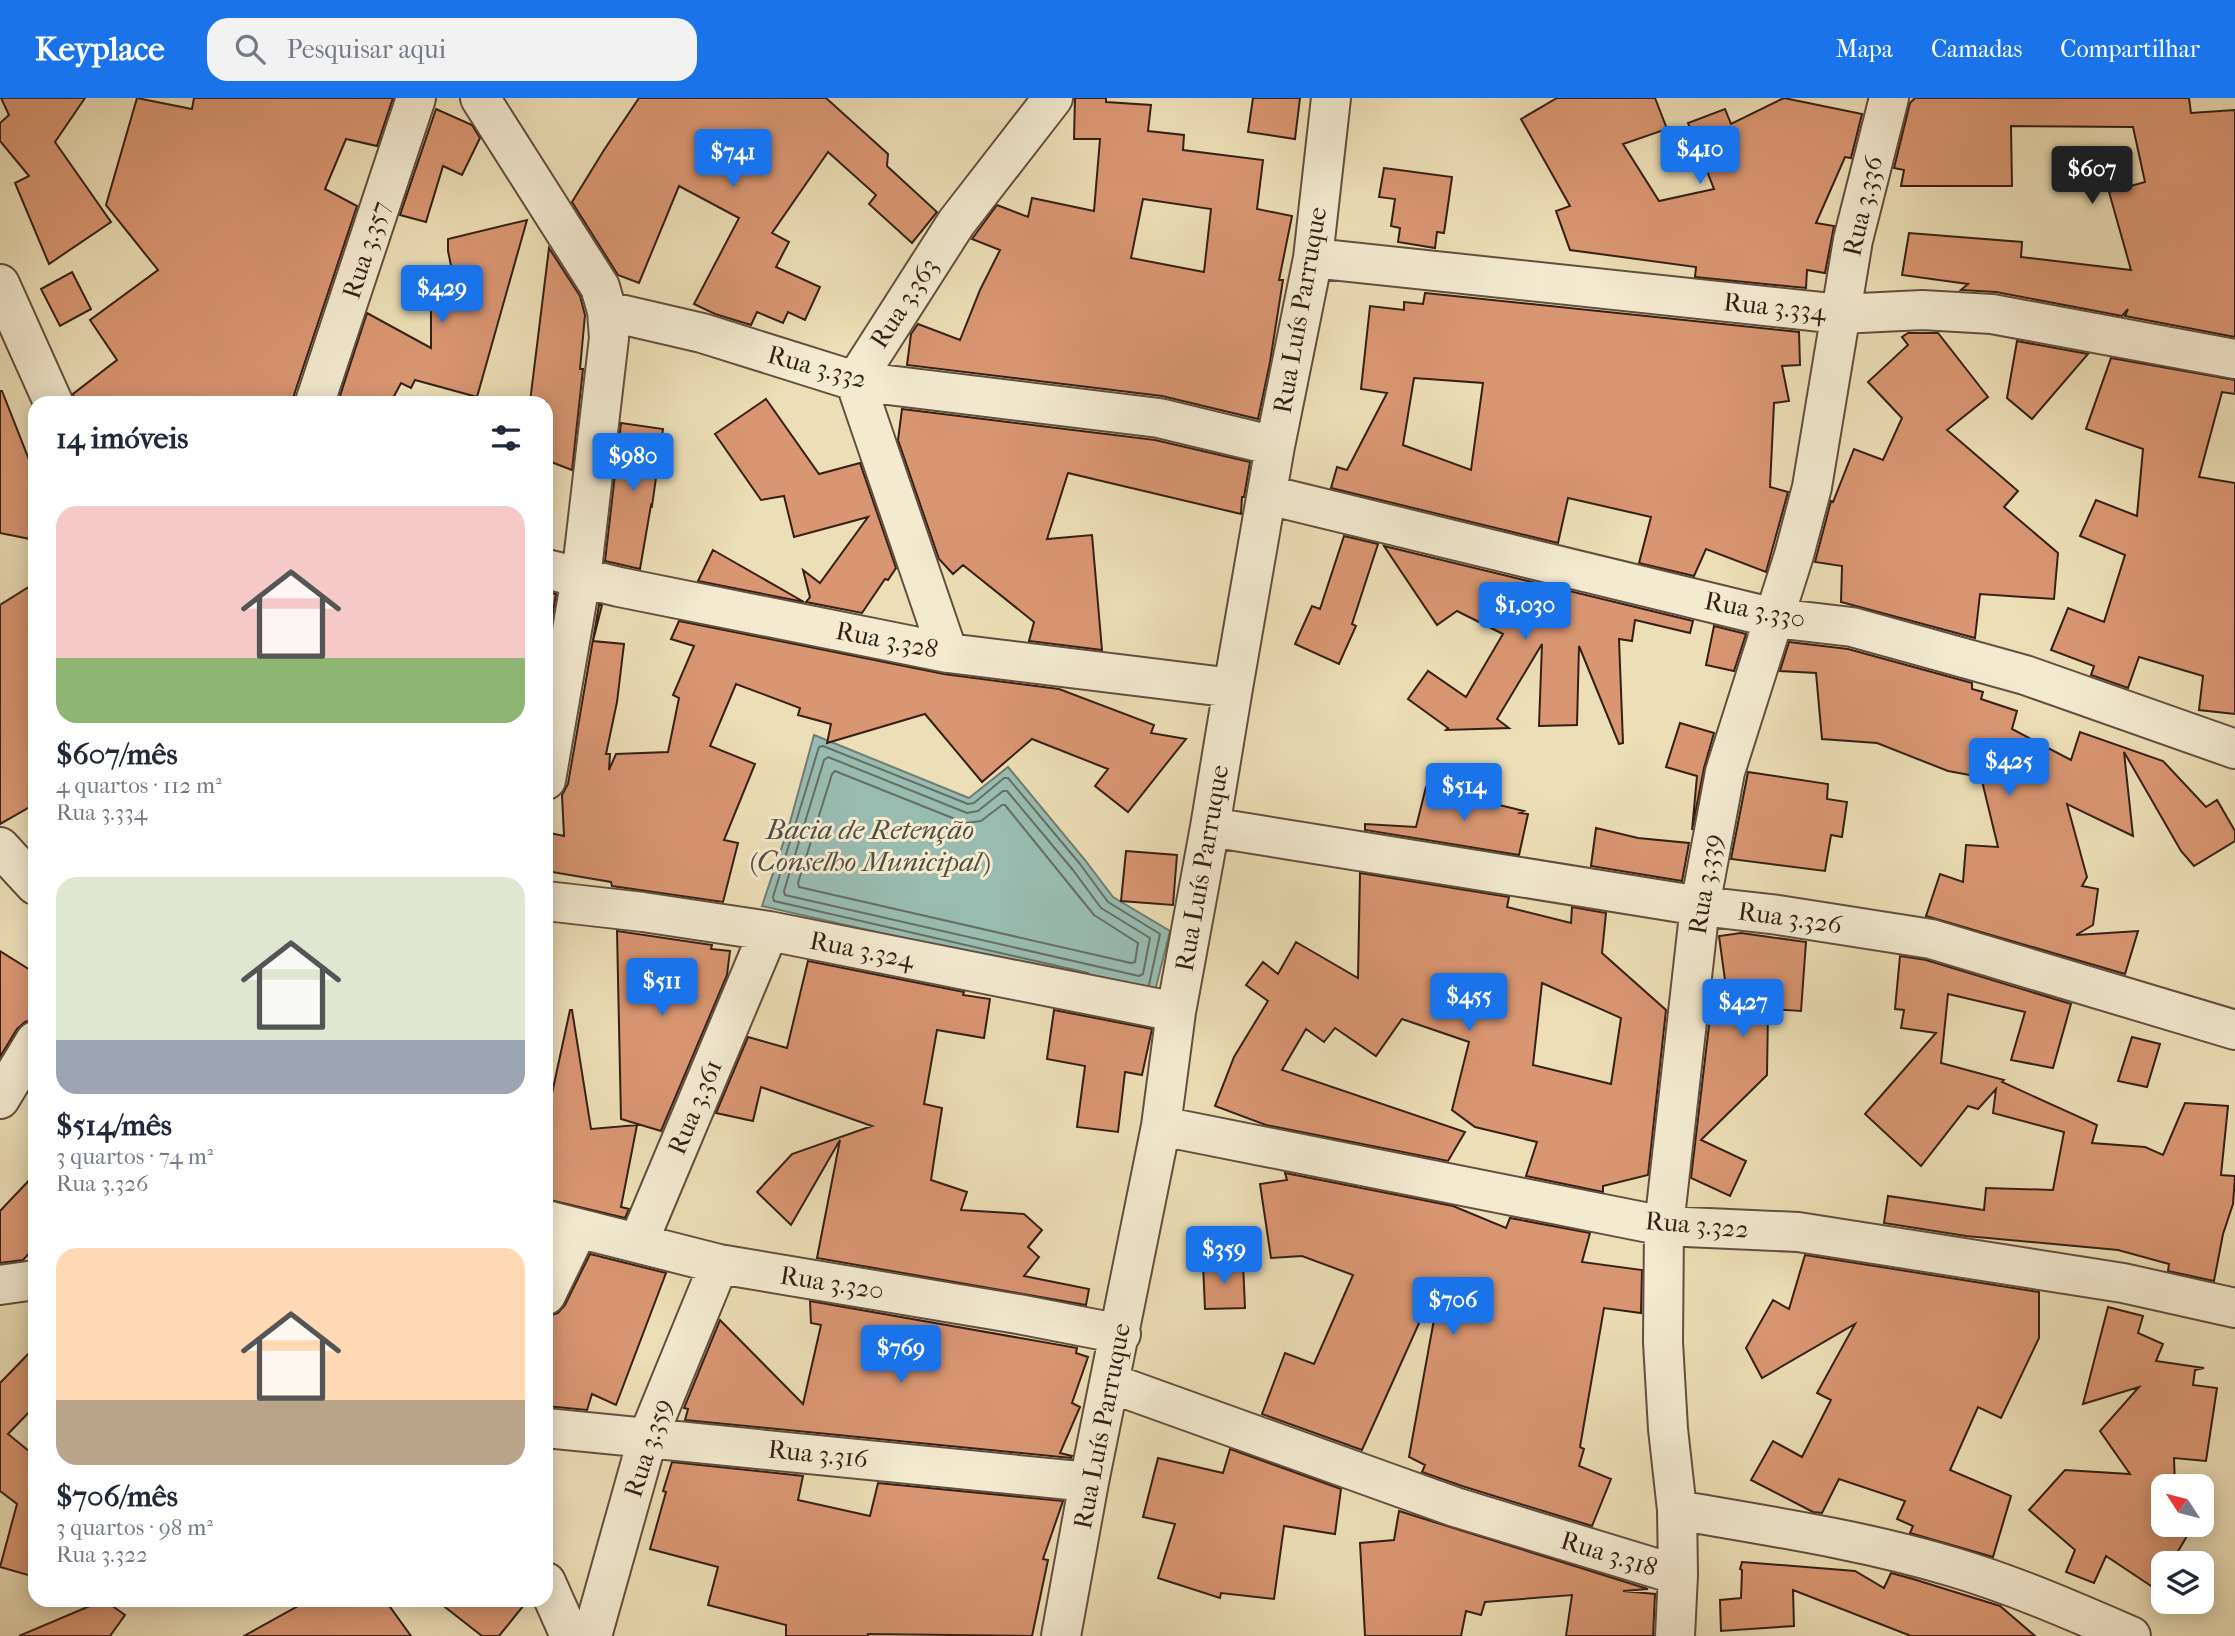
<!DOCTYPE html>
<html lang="pt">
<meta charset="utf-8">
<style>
:root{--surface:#fff;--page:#f2f2f3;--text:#1f2937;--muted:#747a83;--accent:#1a73e8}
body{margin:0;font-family:"IM FELL French Canon",serif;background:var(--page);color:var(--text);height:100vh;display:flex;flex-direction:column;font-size:26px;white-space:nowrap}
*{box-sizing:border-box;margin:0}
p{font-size:23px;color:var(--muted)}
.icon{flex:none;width:38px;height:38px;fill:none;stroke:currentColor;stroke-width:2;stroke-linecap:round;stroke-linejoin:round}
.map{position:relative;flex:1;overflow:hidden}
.panel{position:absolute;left:28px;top:298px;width:525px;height:1211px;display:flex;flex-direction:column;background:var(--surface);border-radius:21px;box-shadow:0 4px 18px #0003}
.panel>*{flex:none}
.needle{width:46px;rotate:306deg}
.controls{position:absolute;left:2151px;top:1376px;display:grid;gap:14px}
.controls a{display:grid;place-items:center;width:63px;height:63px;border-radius:14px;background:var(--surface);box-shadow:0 4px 18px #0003;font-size:35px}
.price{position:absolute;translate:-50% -60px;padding:0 16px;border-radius:7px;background:var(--accent);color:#fff;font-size:23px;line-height:46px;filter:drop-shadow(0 2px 4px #0008)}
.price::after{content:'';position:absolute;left:50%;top:42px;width:21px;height:16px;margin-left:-10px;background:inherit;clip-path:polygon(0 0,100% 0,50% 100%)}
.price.current{background:#222;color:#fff}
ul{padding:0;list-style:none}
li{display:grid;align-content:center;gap:14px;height:371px;padding:0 28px}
li span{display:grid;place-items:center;height:217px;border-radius:21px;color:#555}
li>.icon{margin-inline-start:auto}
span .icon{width:126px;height:126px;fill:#fffc;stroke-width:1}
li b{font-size:30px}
h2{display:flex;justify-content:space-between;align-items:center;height:84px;padding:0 28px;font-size:30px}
header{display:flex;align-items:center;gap:42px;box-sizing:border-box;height:98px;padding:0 35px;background:var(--accent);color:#fff}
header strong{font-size:33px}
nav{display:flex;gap:38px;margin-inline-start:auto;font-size:24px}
.search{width:490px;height:63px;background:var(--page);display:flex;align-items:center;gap:18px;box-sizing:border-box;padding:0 24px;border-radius:21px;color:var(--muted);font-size:26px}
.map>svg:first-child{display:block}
.water{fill:#99bcb1;stroke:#717d73;stroke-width:2}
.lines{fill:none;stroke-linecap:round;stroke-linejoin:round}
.shore{stroke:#676e64;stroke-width:2}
.building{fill:#d99672;stroke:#351f16;stroke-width:2;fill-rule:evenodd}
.minor-casing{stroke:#634f3e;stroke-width:42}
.minor{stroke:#f3ead0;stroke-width:38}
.labels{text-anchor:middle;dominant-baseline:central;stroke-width:6;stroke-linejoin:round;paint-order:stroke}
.street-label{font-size:26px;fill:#351f16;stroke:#f3ead0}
.water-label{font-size:28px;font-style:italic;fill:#534e44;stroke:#f3ead0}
</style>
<header>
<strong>Keyplace</strong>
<div class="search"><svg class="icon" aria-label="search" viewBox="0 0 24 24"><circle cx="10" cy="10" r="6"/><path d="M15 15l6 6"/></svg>Pesquisar aqui</div>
<nav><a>Mapa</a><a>Camadas</a><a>Compartilhar</a></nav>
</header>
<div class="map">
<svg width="2235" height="1538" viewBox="0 0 2235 1538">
<rect width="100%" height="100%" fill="#ecdeb6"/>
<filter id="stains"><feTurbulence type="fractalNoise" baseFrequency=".00286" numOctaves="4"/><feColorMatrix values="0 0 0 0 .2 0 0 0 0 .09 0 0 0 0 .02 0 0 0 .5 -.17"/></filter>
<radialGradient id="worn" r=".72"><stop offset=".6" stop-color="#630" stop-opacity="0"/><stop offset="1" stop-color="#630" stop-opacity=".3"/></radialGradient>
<path class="water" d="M814,637l155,63 39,-31 77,93 28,37 57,34 -16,64 -392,-89 27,-80z"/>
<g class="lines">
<path class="shore" d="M828,659l139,56 11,-2 25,-20h4l66,79 28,38 49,30 -7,36 -4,2 -354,-81 -1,-4 40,-131z
M835,673l130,52 16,-2 21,-16h3l89,110 44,28 -3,19 -4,1 -332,-76 -1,-4 34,-109z
M1088,875l-314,-72 -1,-4 46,-150 4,-1 145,58 6,-1 30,-25h4l72,86 28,38 52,32 -11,51"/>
</g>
<path class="building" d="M1,0h84l-30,44 56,80 -62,42 -34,-81 14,-7 -29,-35v-18l9,-8z
M137,0l55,11 2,-11h199l-16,48 -31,-7 -21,50 32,17 -63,189v7h-219l-2,-8 44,-34 -27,-40 68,-50 -52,-65z
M639,0h187l62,56 -1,12 50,46 -25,31 -43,-39 7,-9 -48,-43 -56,81 17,9 -13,25 44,20 -15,33 -17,-8 -5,11 -26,-11 -6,13 -36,-11 -21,-10 45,-86 -60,-32 -40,97 -21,-8 -46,-73 32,-52z
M1075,0h31v4l45,3 -3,26 36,4 -1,15 80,10 -6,49 35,7 -13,64h4l-13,82 -12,57 -96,-23 -255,-31 4,-31 7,-10 42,16 20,-50 20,-40 -28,-11 25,-34 31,12 4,-19 62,13 6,-72h-26zM1143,101l68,10 -7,63 -73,-14z
M1253,0h47l-5,41 -47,-7z
M1557,0h98l12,31 -44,15 36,57 55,-12 -26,-66 37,-14 6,15 53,-26 78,16 -11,44 -6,-1 -29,66 18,3 -9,47 -18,-3 -1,18 -111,-11 1,-10 -126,-17 -14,-39 14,-5 -49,-87z
M1915,0h274l2,15 44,-3v227l-110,-21 3,-7 -6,7 -126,-24 -35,-2 7,-6 -66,-9 7,-42 113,9 -1,15 110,13 -22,-78 36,-10 -12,-55 -122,-1 1,60h-111l3,-16 -10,-2 16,-65z
M436,11l36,16 8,13 -18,37 -19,-9 -17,56 -26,-7z
M1384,70l68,9 -8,56 -7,-1 -2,16 -37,-6 2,-14 -9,-2 4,-27 -16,-2z
M527,122l-50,177 -62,-17 -4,8 -10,-5 -10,19h-53l29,-89 64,35v-63h24l-7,-34v-12z
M549,150l31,48 5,19 -5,54h3l-11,101 -26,-10v-58h-16z
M72,174l19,37 -31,17 -19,-37z
M1425,195l374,39 1,33 -18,1 7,35 -15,2 -4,84 18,5 -22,80 -60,-23 -12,27 -55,-13 12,-46 -83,-19 -10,45 -227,-55 6,-21 10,3 40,-77 -26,-4 9,-83 34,4v-8l19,2zM1414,280l69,5 -12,87 -68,-25z
M1908,235h30l50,64 -41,33 71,61 -14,16 54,46 -4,46 -74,-5 -5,44 -134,-36 1,-36 -27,-4 16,-61 2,1 21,-53 29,11 19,-42 -34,-36 40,-37 -6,-8z
M2017,243l71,13 -56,65 -25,-21z
M2111,260l124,22v14l-13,-2 -23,85 36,6v231l-36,-4 4,-34 -64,-19 -11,31 -37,-13 3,-9 -43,-16 17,-42 36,14 21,-67 -45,-19 16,-36 41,16 6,-67 -57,-20z
M0,293h2l33,84v65l-35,-7z
M766,301l53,75 41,-11 36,105 -8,12 -3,-1 -23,34 -56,-11 4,-5 -7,-27 17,13 48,-66 -74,20 -10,-41 -23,4 -46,-66z
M902,311l253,31 95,22 -6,35h-2l-1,17 -173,-41 -21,66 45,-4 10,115 -73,-9 5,-19 -71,-57 -10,9 -14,-15 -41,-119z
M621,325l42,6 -11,77 -1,-1 -11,64 -35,-8z
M1344,438l34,8 -26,80 4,2 -17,38 -44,-20 17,-38 8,3z
M1384,448l309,75 -3,12 -55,-13 -3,21 -13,-2 4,104 -4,1 -40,-98 -2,79 -38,1 3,-82 -45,75 12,9 -63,2 2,-2 -40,-29 20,-28 38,26 37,-63 -46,-23 -20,14z
M713,452l91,52 -106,-21z
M35,485v221l-35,20v-219z
M546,494l10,2 -8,49h-2z
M599,507h3l-9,36 31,3 -7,58 -11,52h4l-1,16 7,-16 52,-2 11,-54 -6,-3 21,-49 -23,-7 8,-18 265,53 115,15 95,36 -3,8 35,6 -58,73 -33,-26 13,-17 -76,-30 -50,43 -57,-68 -98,29 4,-19 -33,-9 2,-7 -64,-24 -26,62 45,18 -31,76 14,3 -15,59 -111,-16 -1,-4 -65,-11 4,-38 14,3 -2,-41 6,-11z
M1714,528l32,8 -12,37 -28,-6z
M1789,544l59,7 124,34v6l11,3 -2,7 36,12 -5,18 59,31 9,-28 83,29 43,46 11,-7 18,31v10l-41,25 -13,-15 -57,-99 9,84 -66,-32 20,73 -5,9 16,3 -5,36 -17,10 62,-4 -13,43 -199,-58 14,-42 23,8 3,-37 32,2 -17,-70 -33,-6 -71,-28 -55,-4 -6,-66 -36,-2z
M1680,625l34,10 -10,35 -12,62 5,-54 -31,-9z
M1748,674l80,12 -1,15 20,3 -5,35 -11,-2 -6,36 -94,-12z
M1426,689l98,24 -4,2 8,1 -9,41 -154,-25v-6l51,3z
M1596,730l42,10 51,5 -7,38 -91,-15z
M1126,753l51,4 -4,50 -52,-4z
M1360,775l149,24 -2,10 64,16 1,-16 34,6 -4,40 64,57 -18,165 -45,11v6l-77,-16 11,-34 -62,-15 -23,-17 17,-68 -67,-23 -26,37 -41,-28 -11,14 -18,-13 -24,41 183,62 -17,29 -182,-36 -51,-19 19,-49 34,-56 -22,-16 17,-23 15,12 18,-32 62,36zM1542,885l79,35 -10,66 -78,-19z
M617,833l95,14 -1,4 19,2 -3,24 -66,156 -40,-12z
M1741,835l65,9 -5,69 -33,-2 -1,66 -66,65 45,21 -16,35 -39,-18 19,-161h20l-11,-81z
M0,853l35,22v46l-10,3 -8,7 -17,28z
M1900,858l26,4 145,44 -18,64 -42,-8 14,-48 -77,-18 -7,69 63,17 -2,2 95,43 -5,18 53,4 18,8 22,-52 43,3 -7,69 14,1 -2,28 -10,30 -9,47 -46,-10 1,-7 -51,-14 -152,-14 -82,-13 4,-27 96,14 2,-22 67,2 11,-58 -71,-19 3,-24 -18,20 -10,-3 -47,60 -56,-52 71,-81 -35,-5 3,-18 -9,-1z
M808,863l156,31 -1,3 27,4 -6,39 -47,-8 -13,74 18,4 -11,72 36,12 -6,18 63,4 18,16 -14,17 11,10 -15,19 65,13 -3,16 -269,-47 23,-118 -49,85 -34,-33 35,-38 80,-28 -111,-39 -8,34 -37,-8 32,-76 39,11z
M570,912h2l19,119 46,-4 -16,82 8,2 -4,9 -79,-19v-78z
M1054,912l98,19 -10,46 -17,-3 -7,60 -41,-5 8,-61 -38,-7z
M2132,939l28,7 -13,43 -29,-6z
M1285,1075l168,33 53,22 4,-10 80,15 -8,29 60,8 -1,43 -37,-5 -24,139 4,2 -5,17 32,13 -19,47 -130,-40 -40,-14 3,-7 -16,-8 28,-154 -8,-2 -67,149 -100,-36 23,-61 29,11 39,-89 -51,-19 -31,2 -11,-74 27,-4z
M35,1076v73l-12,13 -23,3v-52z
M590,1156l76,19 -50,132 -24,-11 -5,16 -41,-4v-89l12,-4 7,-8z
M1805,1157l234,37v46l-38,80 -23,-11 -28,63 61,26 -18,61 -83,-24 3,-7 -16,-7 8,-18 -66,-22 -17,34 -9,-1 -62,-32 22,-39 29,16 29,-57 -14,-7 38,-69 -93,54 -16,-30 27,-48 16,9z
M1243,1165l2,45 -40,1 -2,-45z
M810,1203l267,47 -1,5 12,4 -16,46 8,4 -20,46 12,3 -1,2 -386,-38 3,-11 -4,-1 36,-88 83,84 18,-79 -10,-2z
M2108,1209l35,9 -5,17 25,11 -7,17 48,7 -9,2 -2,15 24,3 -11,73 -32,-3 1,28h-12v38h15v6l9,6 -16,27h-8v31l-57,-38 -12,27 -28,-11 9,-22 -46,-40 36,-40 65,4 -30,-43 39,-44 -56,17z
M35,1249v59l-27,28 27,22v121l-35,-10 17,-63 -17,-13v-108z
M1230,1351l111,40 -6,45 -51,-8 -10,73 -53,-6 -1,5 -62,-20 17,-54 -32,-7 15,-59 65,15z
M672,1364l131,14 -5,24 72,16 8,-33 185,18 -20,58 5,1 -16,76 -164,-2v2h-82v-11l-78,-20 10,-38 -68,-18 16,-57 -3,-1z
M1399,1413l249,78 -25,2 32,3 -2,42h-87l6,-41 -87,7 -4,13 -15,-4 -5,25h-96l-5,-93 34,-3z
M1742,1464l113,9 29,17 7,-15 22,6 87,27 35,30h-124l-118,-46 1,36 -73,5 -1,-31 21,-2 1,-28 -2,-1z
M104,1502l21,15 -15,21h-91z
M309,1502h76l26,36h-167z
M436,1502h92l-29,36h-17z"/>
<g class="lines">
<defs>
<path id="minor" d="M480,0l120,189 7,24 95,22 153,48 304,37 116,28
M1313,160l527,56 82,-4 70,4 243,45
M0,186l53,118
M315,304l101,-304
M1268,397l506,123 78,9 173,48 210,74
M546,471l73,18 329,66 285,35
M948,555l-93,-272 101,-158 97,-125
M546,682l35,-202 28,-240 -2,-27
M1210,729l490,79 78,9 153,24 304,91
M0,749l35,38
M546,803l97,11 126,19 407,81
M0,1001l35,-58
M1161,1028l503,100 134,6 325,51 112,25
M546,1122l173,44 299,50 103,20
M638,1145l131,-312
M0,1187l35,-5
M546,1197l32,-66
M1110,1285l345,124 223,68 -1,-65c92,16 186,30 276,57 61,18 120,44 178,69
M546,1330l543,54
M1677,1412l-9,-81 -5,-87 1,-116 36,-320 25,-134 69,-217 18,-68 41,-247 36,-142
M546,1484l24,54
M592,1538l56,-199 71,-173
M1061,1538l28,-154 72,-356 15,-114 34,-185 23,-139 42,-242 38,-188 18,-160
M1675,1538l3,-61"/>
</defs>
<use href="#minor" class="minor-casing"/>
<use href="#minor" class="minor"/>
</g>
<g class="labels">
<g class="street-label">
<text transform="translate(1863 108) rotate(-77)">Rua 3.336</text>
<text transform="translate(366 152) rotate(-72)">Rua 3.357</text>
<text transform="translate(904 205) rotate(-57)">Rua 3.363</text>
<text transform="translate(1775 209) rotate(6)">Rua 3.334</text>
<text transform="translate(1300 212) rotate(-80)">Rua Luís Parruque</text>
<text transform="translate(817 269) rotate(15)">Rua 3.332</text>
<text transform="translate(1755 512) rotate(11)">Rua 3.330</text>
<text transform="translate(887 542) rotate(11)">Rua 3.328</text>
<text transform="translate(1202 770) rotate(-80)">Rua Luís Parruque</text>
<text transform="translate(1705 786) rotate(-81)">Rua 3.339</text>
<text transform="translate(1790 820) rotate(8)">Rua 3.326</text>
<text transform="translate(862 852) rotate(11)">Rua 3.324</text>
<text transform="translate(695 1009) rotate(-67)">Rua 3.361</text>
<text transform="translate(1697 1127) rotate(5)">Rua 3.322</text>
<text transform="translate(832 1185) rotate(9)">Rua 3.320</text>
<text transform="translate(1102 1328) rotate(-79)">Rua Luís Parruque</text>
<text transform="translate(648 1350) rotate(-72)">Rua 3.359</text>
<text transform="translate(818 1356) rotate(6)">Rua 3.316</text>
<text transform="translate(1609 1456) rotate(17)">Rua 3.318</text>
</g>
<g class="water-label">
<text x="870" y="731">Bacia de Retenção<tspan x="870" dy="32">(Conselho Municipal)</tspan></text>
</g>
</g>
<rect width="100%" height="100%" filter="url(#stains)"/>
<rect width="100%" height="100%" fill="url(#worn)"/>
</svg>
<div class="controls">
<a><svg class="needle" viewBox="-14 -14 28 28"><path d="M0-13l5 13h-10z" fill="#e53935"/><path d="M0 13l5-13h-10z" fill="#747a83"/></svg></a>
<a><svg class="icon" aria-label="layers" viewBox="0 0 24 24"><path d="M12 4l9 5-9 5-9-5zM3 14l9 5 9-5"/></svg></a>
</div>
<b class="price" style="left:1700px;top:88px">$410</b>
<b class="price" style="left:733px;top:91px">$741</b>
<b class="price current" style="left:2092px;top:108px">$607</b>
<b class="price" style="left:442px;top:227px">$429</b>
<b class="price" style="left:633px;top:395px">$980</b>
<b class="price" style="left:1525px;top:544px">$1,030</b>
<b class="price" style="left:2009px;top:700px">$425</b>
<b class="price" style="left:1464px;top:725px">$514</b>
<b class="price" style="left:662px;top:920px">$511</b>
<b class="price" style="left:1469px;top:935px">$455</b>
<b class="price" style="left:1743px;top:941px">$427</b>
<b class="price" style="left:1224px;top:1188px">$359</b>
<b class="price" style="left:1453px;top:1239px">$706</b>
<b class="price" style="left:901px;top:1287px">$769</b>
<section class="panel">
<h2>14 imóveis<svg class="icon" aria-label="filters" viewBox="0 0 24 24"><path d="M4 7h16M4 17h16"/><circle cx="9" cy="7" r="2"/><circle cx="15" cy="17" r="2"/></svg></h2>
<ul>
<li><span style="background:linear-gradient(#f6c9c9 70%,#8fb573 0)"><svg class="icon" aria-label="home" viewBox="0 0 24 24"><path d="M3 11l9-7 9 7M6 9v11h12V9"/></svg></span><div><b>$607/mês</b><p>4 quartos · 112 m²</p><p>Rua 3.334</p></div></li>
<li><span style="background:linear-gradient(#dfe7d0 75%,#9aa5b1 0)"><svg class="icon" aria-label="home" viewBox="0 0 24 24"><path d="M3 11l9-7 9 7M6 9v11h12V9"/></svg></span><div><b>$514/mês</b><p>3 quartos · 74 m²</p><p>Rua 3.326</p></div></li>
<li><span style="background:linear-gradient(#ffd9b3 70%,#b9a48a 0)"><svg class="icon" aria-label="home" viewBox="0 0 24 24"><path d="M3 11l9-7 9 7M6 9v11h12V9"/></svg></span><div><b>$706/mês</b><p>3 quartos · 98 m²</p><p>Rua 3.322</p></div></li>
</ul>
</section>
</div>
